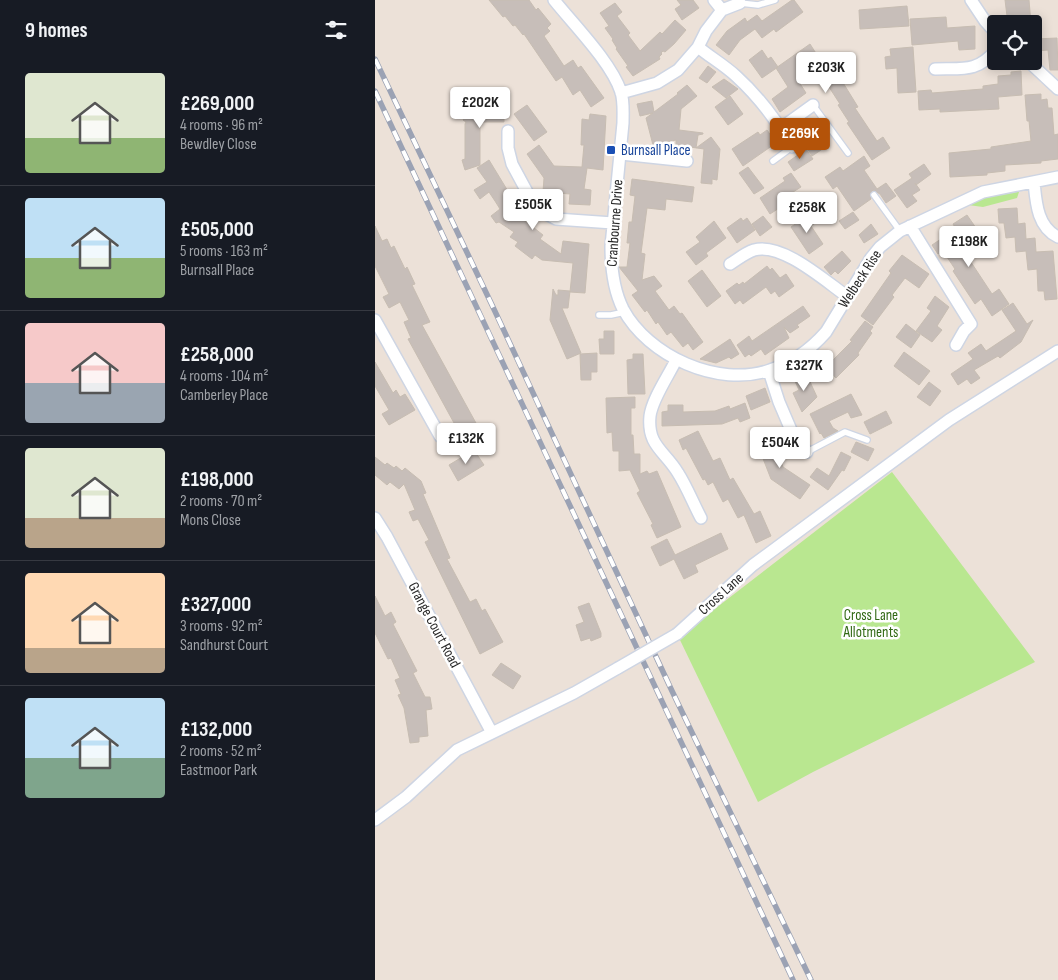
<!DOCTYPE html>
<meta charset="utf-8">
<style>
:root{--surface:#171b24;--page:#20242c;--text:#f1f3f6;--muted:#9ea1a6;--line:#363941;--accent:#b45309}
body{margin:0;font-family:"Sofia Sans Condensed",sans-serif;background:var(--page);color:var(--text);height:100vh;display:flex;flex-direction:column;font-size:19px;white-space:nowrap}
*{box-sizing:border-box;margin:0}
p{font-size:16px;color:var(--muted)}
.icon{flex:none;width:28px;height:28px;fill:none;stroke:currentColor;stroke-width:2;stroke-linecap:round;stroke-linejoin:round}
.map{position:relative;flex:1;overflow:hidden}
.details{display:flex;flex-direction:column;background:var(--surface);width:375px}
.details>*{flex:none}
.controls{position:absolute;left:612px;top:15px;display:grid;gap:10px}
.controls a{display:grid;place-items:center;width:55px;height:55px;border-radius:5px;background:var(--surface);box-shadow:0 2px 12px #0003;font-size:25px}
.price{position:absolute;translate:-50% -42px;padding:0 11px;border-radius:5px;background:#fff;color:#222;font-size:16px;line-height:32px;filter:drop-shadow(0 1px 2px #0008)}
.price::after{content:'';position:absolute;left:50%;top:30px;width:15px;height:11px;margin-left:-8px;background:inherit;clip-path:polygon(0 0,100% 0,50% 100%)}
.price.on{background:var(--accent);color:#fff}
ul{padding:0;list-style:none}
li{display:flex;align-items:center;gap:15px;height:125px;padding:0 25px}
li+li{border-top:1px solid var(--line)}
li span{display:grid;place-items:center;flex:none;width:140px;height:100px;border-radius:5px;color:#555}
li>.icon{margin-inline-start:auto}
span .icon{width:60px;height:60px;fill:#fffc;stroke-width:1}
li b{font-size:21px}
h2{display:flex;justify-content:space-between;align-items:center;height:60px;padding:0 25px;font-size:21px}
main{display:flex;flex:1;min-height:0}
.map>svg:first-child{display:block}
.green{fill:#b9e790}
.building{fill:#c7beb9;stroke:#c7bdb2}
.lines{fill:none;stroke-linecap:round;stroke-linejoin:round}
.lane-casing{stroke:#ced5e3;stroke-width:8}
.street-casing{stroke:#ced5e3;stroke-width:14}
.lane{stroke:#fff;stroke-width:5.5}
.street{stroke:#fff;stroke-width:11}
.rail-casing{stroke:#9ba2b4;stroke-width:5.5}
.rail{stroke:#fff;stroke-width:4;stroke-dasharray:11;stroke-linecap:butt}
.street-bridge-casing{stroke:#ced5e3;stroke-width:14;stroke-linecap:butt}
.street-bridge{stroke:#fff;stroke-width:11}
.transit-dot{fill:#1a4fb4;stroke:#fff;stroke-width:2}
.labels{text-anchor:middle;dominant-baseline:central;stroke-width:5;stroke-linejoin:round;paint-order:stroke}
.transit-label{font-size:15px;fill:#164399;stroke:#fff;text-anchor:start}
.street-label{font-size:15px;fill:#282828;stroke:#fff}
.park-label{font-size:15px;fill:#316914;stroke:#fff}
</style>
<main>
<section class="details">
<h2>9 homes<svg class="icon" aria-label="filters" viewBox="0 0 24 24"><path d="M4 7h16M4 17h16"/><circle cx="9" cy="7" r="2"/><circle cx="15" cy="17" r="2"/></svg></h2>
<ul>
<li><span style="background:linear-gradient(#dfe7d0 65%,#8fb573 0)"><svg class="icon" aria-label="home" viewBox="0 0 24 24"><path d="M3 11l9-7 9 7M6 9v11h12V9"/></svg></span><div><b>£269,000</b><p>4 rooms · 96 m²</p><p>Bewdley Close</p></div></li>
<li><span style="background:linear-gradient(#bfe0f5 60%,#8fb573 0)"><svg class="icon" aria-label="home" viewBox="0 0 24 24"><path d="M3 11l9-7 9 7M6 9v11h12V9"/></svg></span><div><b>£505,000</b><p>5 rooms · 163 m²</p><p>Burnsall Place</p></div></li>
<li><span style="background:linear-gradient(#f6c9c9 60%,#9aa5b1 0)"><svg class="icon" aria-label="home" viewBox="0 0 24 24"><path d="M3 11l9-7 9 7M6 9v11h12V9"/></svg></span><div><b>£258,000</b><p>4 rooms · 104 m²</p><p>Camberley Place</p></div></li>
<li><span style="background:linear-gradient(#dfe7d0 70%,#b9a48a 0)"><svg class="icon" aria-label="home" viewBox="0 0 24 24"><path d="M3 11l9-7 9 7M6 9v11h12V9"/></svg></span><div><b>£198,000</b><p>2 rooms · 70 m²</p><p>Mons Close</p></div></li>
<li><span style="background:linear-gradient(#ffd9b3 75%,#b9a48a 0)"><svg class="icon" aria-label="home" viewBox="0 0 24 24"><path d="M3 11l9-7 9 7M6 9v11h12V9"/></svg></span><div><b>£327,000</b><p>3 rooms · 92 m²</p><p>Sandhurst Court</p></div></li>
<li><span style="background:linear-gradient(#bfe0f5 60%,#7fa58c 0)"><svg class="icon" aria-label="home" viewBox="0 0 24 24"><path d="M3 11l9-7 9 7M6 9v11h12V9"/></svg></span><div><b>£132,000</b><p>2 rooms · 52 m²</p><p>Eastmoor Park</p></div></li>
</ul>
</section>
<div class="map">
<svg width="683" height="980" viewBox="0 0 683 980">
<rect width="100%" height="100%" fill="#ece1d8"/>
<path class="green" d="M639,191l5,1 -2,6 -34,9 -15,-2 23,-10z
M517,472l143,190 -222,110 -55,30 -78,-162 23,-22z"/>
<path class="building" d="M114,0h40l7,10 2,-2 13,16 -4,4 3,3 -6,5 20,30 9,-6 5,8 3,-2 23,32 -13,9 -11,-17 -7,5 -11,-18 -6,4 -32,-47 -1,1 -8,-10 -2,1 -8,-10 -2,1z
M302,0h16l6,8 -17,12 -7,-11 6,-4z
M417,0h2l9,12 -27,20 -2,-3 -12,9 -7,-9 -15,11 -11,15 -13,-10 11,-14 18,-13 2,4 10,-7 5,6z
M630,0h24l2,24h-16l-1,-9 -7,1z
M240,3l7,9 -5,4 13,17 -2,2 12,16 20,-19 2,2 13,-14 11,10 -12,14 -9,8 -2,-1 -2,2 1,1 -3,3 1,2 -27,17 -7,-9 2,-1 -12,-17 1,-1 -5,-8 1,-1 -8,-11 4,-2 -9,-13z
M532,6l2,20 -49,3 -1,-19z
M571,17l1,11 28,-2v23l-16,1 -1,-9 -46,4 -2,-26z
M682,38l1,32h-8l-2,-20 -12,1 -1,-12z
M435,44l9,14 5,-4 3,5 4,-3 10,14 -4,3 21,34 -3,1 22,33 6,-4 7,11 -18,12 -25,-37 2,-1 -11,-17 2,-1 -11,-17 2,-1 -12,-18 -20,14 7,11 -26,19 -8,-13 16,-12 -12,-19z
M538,47l3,45 -18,1 -1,-25 -11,1 -1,-12 6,-1 -1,-7z
M387,50l6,9 3,-2 7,10 -16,11 -13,-18z
M333,66l8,6 -9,11 -8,-5z
M646,71l1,24 -24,2 1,12 -59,3v-3l-21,1 -1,-19 13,-1 1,3 51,-4v-3l15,-2v-8l13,-1v-3z
M349,79l14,10 -12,9 -14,-11z
M312,85l10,11 -16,13 -2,21 24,3v1l-5,1 -2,13 15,-11 9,12 -3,31 -5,-1v5l-11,-1 3,-34 -28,-4v-5l-23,5 -7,-27 7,-5 -13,3 -3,-12 15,-3 2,11 24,-18 -1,-1z
M666,94v6l6,-1 1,9h4l2,27 4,-1v25l-17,2v2l-36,2v6l-18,2v2l-37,2 -1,-24 42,-4v-2l40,-6 -2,-20h-2l-2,-26z
M355,96l13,18 -15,11 -13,-18z
M108,100h21v22h-24v43l-15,5 -3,-10 3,-1v-35l1,-2 -3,-2 9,-13h11z
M152,105l20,27 -13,9 -20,-27z
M215,114l16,2 -3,54 -16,-2 -3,21 7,1 -1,15 -21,-1 1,-10 -27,-2 1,-14 -17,-24 12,-9 15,21 28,1 2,-22h-3l1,-26 7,1z
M392,130l9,13 -33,23 -11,-17 26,-17 2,3z
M440,134l9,14 -12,8 -9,-14z
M431,149l7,10 -19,12 -6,-9z
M489,156l6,10 -6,4 13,19 9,-6 10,13 -10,7 -6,-9 -7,-4 -3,4 1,5 -17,12 -17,-25 -4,3 -8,-12 15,-10 3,4z
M114,160l25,41 -8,5 37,29 -3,4 21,15 2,-13 26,3 -4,49 -15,-1 3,-29 -31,-3 -7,-5 -3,4 -17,-13 3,-4 -8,-5 4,-5 -15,-10 -3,1 -5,-7 9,-7 -5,-8 -6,-9 -9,7 -6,-9 13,-8 -10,-14z
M549,164l7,10 -15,11 -1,-2 5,7 -8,5 5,6 -10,7 -13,-18 18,-12 -3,-4z
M373,167l16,21 -10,6 -15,-21z
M416,173l10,14 -8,5 3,5 -26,17 -10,-16 25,-17 -2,-3z
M257,179l62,8 -2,15 -26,-3 -1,11 -18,-2 -6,45 4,1 -3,26 12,-4 8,10 -7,5 14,19 5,-4 6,8 2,-1 21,29 -10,8 -5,-7 -5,4 -12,-15 -4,3 -9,-13 -2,2 -9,-14 -2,2 -13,-17 6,-4 -19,-24h8l3,-24h-3l2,-21h3l3,-26 -5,-1z
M642,208l1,16 7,-1 1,16 9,-1 1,14 17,-1 4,48 -12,1 -1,-9h-6l-1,-22 -9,1 -2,-19 -10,1 -1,-15 -9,1 -2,-15h-5l-1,-14z
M478,212l6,8 -14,9 -6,-8z
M435,214l5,9 -4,3 12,18 -14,10 -18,-27z
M592,215l9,13 -14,10 2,3 -5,3 33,50 7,-5 10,15 -17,12 -11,-17 -6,5 -22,-33 2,-2 -12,-18 -5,3 -6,-9 24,-16 -3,-5z
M388,216l9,11 -12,9 -8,-12z
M366,218l2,3 4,-3 8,12 -18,13 -10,-15z
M339,221l12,17 -20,15 2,3 -12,9 -10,-13 14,-10 -4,-5z
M496,224l7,10 -14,9 -5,-8z
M0,226l7,15 5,-2 4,9 3,-2 11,23 2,-2 8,17 -3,1 18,37 -8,3 60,109 -17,9 -57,-104 3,-1 -7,-16 5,-2 -9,-18 -11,6 -6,-11 6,-3 -14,-28z
M467,251l9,10 -13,13 -3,-3 -4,4 -7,-8z
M527,255l27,19 -10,14 -14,-10 -13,17 2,2 -21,28 -12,-9 30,-43 -2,-2z
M392,266l3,4 2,-2 8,10 6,-4 8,12 -15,11 -4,-6 -4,3 -5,-7 -23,17 -3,-4 -5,4 -9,-13 11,-8 2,2 4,-3 1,2z
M327,270l19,26 -14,11 -19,-26z
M178,289l3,6h2v-5l12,1 -2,17h-6l19,45 -14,6 -17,-39z
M560,296l14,11 -12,19 5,4 -10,12 -16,-11 15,-20 -4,-3z
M638,303l14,21 6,-4 -12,22 -21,16 -2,-2 -24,14 6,8 -9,6 -4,-5 -9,6 -7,-11 22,-15 -5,-6 13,-9 5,7 30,-20 -14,-21z
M428,306l7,10 -13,9 2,2 -9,6 -6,-6 5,11 -24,17 -4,-6 -10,7 -2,-2 -4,3 -8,-12 12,-9 3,5z
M490,321l8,6 -3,4 2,2 -14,20 1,2 -23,23 -11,-10 27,-27 -2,-1z
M531,324l14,11 -9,13 -15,-11z
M229,331h10v23h-14l-1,-15h5z
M355,339l9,15 -8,5 -2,-2 -13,6 -16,-4z
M529,352l26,19 -11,14 -25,-19z
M222,353v19h-6v8h-10l-1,-26z
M258,354h10l2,40h-17l-1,-34 6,-1z
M0,362l18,31 3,-3 4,7 5,-3 10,16 -26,15 -7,-11 7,-4 -14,-24z
M431,373l11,24 -15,15 -9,-19 6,-3 -5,-11z
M554,382l12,9 -11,15 -13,-9z
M390,388l5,14 -19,8 -5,-14z
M476,394l11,21 -11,3 -3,-6 -19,9 4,7 5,3 -14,7 -3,-5 -1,1 -10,-20z
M260,397v11h-4v27h2l1,19h6v20l7,-3 2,3 8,-3 24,56 -24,11 -6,-13 2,-1 -16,-31 3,-2 -10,-21 -11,1v-20h-6l-1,-19 -5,1 -1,-35z
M370,403l5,15 -10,4 -2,-4 -16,6 -60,2v-14l6,-1v-6h15v7l32,-1 14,-5 1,3z
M511,411l6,12 -22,11 -6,-12z
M323,431l15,30 7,-3 10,22 3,-2 21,36 6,-3 11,25 -15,7 -12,-28 -6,3 -10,-19 -5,3 -10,-20 -5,3 -3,-6 -2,1 -17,-32 -3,2 -4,-10z
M394,435l14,32 27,18 -10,14 -29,-20 -9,-23h-2l-6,-14z
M481,442l18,7 -6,12 -17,-9z
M99,450l10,15 -26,16 -9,-16z
M466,452l10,5 -7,14 -2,-1 -14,20 -18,-13 7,-9 12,8z
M0,457l10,8 2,-2 7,5 2,-2 6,5 3,-3 16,13 5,12 -3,1 27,64 -3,1 23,43 6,-3 6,12 3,-2 18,33 -23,12 -55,-112 4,-2 -11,-21 -5,2 -4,-9 6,-2 -11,-26 -5,5 -9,-7 -3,3 -12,-10z
M346,533l7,16 -33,16 3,7 -14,7 -10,-20 -14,7 -9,-19 16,-8 8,16z
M0,596l10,20 6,-4 5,10 -3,2 24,47 -4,2 12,24h5l2,12 -6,1 2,26 -9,1v5l-9,1 -6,-35 -6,-13 3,-1 -6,-14 5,-2 -9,-20 -3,1 -13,-26z
M214,603l12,30v4l-10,4 -1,-3 -9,3 -5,-16 8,-3 -6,-15z
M126,663l20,13 -8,13 -21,-14z"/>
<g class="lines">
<defs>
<path id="lane" d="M365,3l18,2 17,-5
M438,105l35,48
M398,161l19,-14
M499,195l26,36
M224,315h12l14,-3
M432,452l38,-20 22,8"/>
<path id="street" d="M179,0c20,25 57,62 67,92 3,10 2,20 2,31l-12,123c0,22 2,43 12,63 25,47 95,79 147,61 22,-7 41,-21 56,-38l45,-74 9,-11 20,-16 83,-39 75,-15
M339,0l8,10
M596,0l14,21 11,12
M323,47c12,10 26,18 38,29 22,20 41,45 56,71
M653,61l30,28
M560,69c27,-1 42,4 61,-19
M246,93l36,-10 21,-13 20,-23 8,-16 16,-21 18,-7
M406,128l32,-23
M133,131v17l4,16 21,39 6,7 17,9 57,4
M246,154l66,7
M659,182c2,20 3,45 24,55
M535,226l61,98 -7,7 -8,14
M355,264c8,-5 15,-11 24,-14 28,-8 71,31 94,47
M0,320l65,116
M301,360c-7,15 -24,39 -26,56 -3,30 15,35 28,57 9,14 15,30 23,45
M394,371l10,31 12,28 16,22
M0,518l12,19 105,196
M302,634l76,-69 196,-145 109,-69
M0,820l31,-23 51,-47 117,-57 44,-25"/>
</defs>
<use href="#lane" class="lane-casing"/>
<use href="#street" class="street-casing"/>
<use href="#lane" class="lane"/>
<use href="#street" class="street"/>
<defs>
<path id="rail" d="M0,59l117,246 180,386 139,289
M0,91l418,889"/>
</defs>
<use href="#rail" class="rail-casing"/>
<use href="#rail" class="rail"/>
<defs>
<path id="street-bridge" d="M243,668l59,-34"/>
</defs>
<use href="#street-bridge" class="street-bridge-casing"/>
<use href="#street-bridge" class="street-bridge"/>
</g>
<rect class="transit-dot" x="231" y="145" width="10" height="10" rx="2.5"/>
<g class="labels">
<g class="transit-label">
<text x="246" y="150">Burnsall Place</text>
</g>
<g class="street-label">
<text transform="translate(240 223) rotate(-86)">Cranbourne Drive</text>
<text transform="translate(485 279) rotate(-57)">Welbeck Rise</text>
<text transform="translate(346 594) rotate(-42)">Cross Lane</text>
<text transform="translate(59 625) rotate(62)">Grange Court Road</text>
</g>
<g class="park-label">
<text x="496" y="615">Cross Lane<tspan x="496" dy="17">Allotments</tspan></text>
</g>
</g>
</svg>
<div class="controls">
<a><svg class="icon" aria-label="locate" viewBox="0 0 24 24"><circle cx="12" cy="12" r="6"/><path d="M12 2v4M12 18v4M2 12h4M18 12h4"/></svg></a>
</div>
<b class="price" style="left:451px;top:94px">£203K</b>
<b class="price" style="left:105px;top:129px">£202K</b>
<b class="price on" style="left:425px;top:160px">£269K</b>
<b class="price" style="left:158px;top:231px">£505K</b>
<b class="price" style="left:432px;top:234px">£258K</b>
<b class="price" style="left:594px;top:268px">£198K</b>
<b class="price" style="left:429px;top:392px">£327K</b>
<b class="price" style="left:91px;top:465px">£132K</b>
<b class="price" style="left:405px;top:469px">£504K</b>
</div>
</main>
